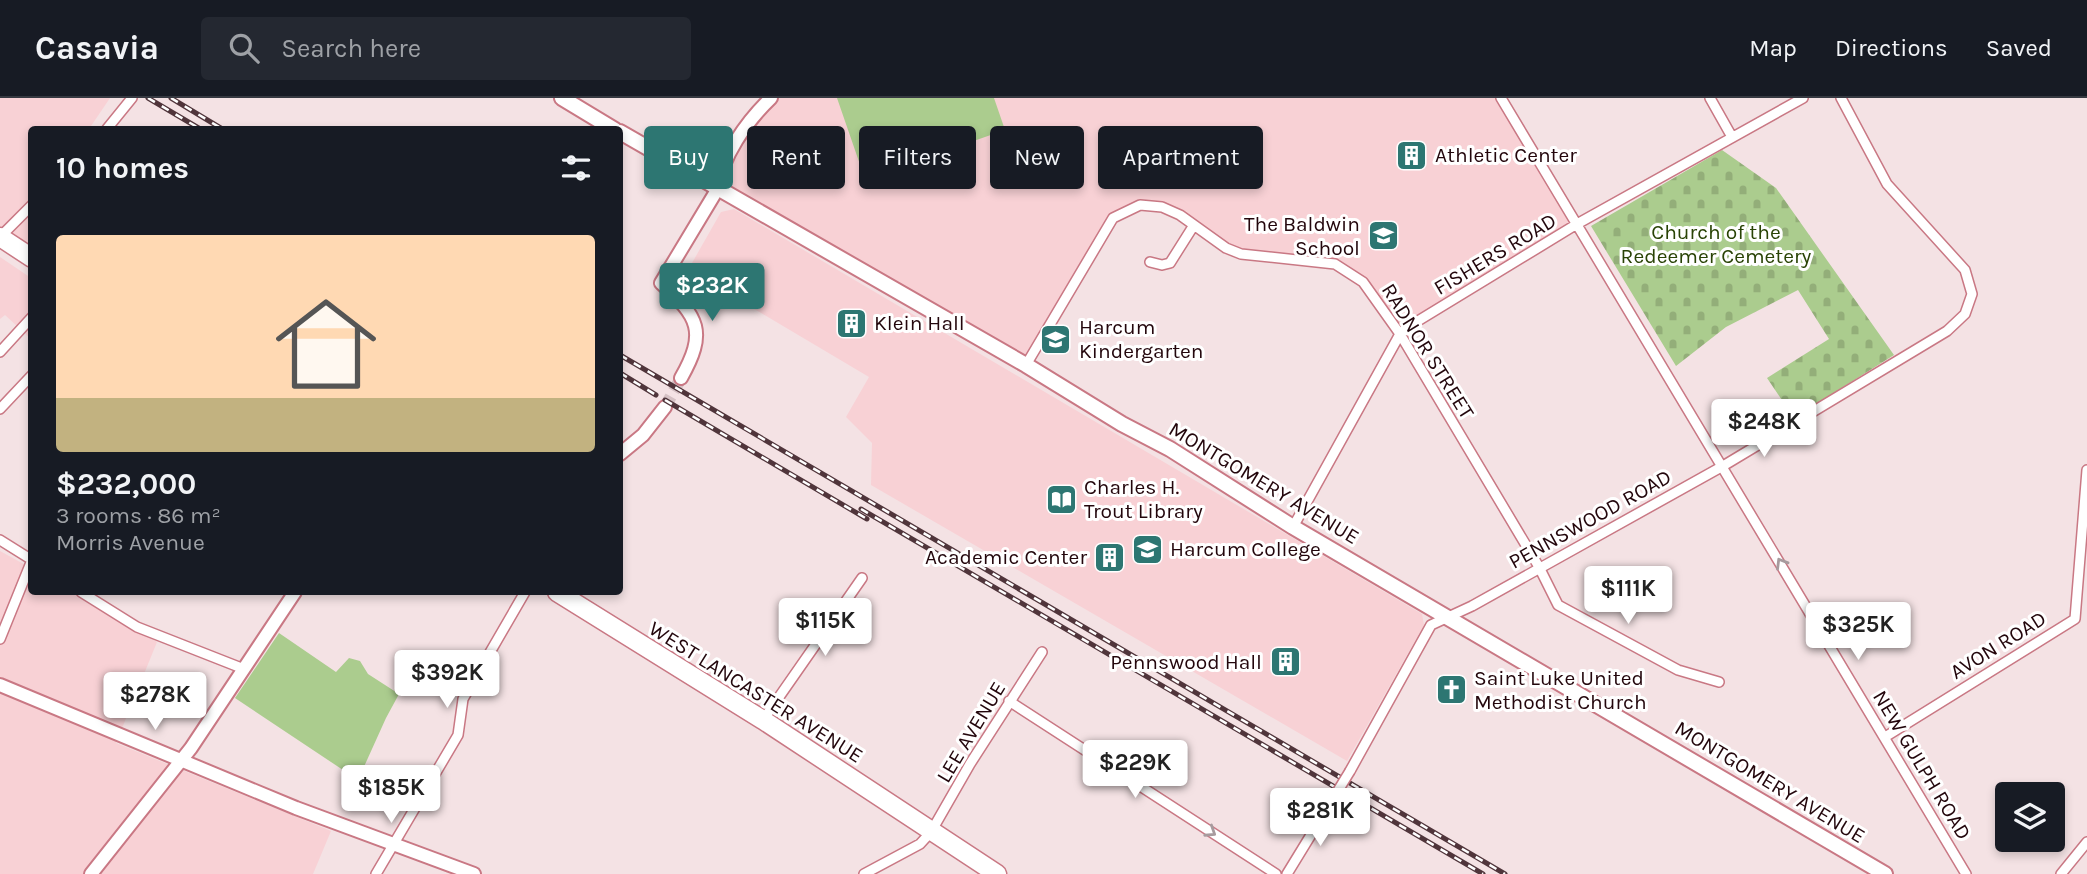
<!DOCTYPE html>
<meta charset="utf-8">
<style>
:root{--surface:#171b24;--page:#242831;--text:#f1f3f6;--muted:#9ea1a6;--line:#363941;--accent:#2d7672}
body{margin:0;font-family:Karla,sans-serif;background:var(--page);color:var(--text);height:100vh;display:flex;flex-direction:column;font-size:26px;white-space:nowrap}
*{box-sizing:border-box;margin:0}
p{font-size:23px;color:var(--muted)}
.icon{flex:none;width:38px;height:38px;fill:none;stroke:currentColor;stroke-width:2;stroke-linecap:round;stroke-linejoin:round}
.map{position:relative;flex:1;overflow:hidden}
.drawer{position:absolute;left:28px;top:28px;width:595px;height:469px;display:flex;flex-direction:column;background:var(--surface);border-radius:7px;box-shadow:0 4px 10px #0003}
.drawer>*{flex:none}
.guide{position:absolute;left:644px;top:28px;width:665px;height:63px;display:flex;gap:14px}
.fabs{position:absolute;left:1995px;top:684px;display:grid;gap:14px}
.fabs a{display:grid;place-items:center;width:70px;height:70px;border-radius:7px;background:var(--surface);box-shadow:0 4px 10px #0003;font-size:35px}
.price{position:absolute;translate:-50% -60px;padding:0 16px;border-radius:7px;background:#fff;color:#222;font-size:23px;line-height:46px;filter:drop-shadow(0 2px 4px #0008)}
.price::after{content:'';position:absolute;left:50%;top:42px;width:21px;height:16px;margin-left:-10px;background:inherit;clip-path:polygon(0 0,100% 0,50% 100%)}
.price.current{background:var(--accent);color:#fff}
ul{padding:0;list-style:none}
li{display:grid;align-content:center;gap:14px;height:371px;padding:0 28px}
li+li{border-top:2px solid var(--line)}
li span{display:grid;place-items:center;height:217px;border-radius:7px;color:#555}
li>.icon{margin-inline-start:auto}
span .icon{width:126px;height:126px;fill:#fffc;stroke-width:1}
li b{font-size:30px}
h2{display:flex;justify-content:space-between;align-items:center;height:84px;padding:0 28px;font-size:30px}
.tag{padding:0 24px;border-radius:7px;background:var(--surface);box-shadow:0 4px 10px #0003;font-size:24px;line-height:63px}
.tag.current{background:var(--accent);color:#fff}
header{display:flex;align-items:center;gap:42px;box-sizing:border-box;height:98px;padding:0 35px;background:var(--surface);border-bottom:2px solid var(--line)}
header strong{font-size:33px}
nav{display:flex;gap:38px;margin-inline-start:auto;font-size:24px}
.search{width:490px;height:63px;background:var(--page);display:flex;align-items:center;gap:18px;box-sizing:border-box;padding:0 24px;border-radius:7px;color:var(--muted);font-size:26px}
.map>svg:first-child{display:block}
.built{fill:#f8d1d5}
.green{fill:#abcc8e}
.cemetery{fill:url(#cemetery-stones)}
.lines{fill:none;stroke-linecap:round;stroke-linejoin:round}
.secondary-tunnel{stroke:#d5c1c4;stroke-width:12;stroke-dasharray:12 6;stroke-linecap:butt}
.street-casing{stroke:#c97884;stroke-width:12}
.secondary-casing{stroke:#c97884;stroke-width:16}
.primary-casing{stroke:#c97884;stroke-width:18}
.highway-casing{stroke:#c97884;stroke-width:21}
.street{stroke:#fff;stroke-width:9}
.secondary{stroke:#fff;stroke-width:12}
.primary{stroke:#fff;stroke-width:14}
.highway{stroke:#fff;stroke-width:18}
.rail-casing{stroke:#50353b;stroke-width:5}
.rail{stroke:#fff;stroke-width:2.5;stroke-dasharray:8;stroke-linecap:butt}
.street-bridge-casing{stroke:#c97884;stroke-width:12;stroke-linecap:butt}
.street-bridge{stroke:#fff;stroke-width:9}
.oneway{stroke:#a79b9e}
.labels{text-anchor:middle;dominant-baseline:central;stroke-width:6;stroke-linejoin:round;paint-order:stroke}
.poi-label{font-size:21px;fill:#23060c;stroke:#fff;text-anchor:start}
.park-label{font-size:21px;fill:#294305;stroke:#fff}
.street-label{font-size:21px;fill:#23060c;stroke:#fff}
</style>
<header>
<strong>Casavia</strong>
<div class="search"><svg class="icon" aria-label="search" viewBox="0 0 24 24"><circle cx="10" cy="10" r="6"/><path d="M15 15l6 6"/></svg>Search here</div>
<nav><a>Map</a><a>Directions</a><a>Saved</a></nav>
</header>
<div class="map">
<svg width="2087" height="776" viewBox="0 0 2087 776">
<defs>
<pattern id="cemetery-stones" width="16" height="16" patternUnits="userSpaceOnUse" patternTransform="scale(1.75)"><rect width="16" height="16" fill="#abcc8e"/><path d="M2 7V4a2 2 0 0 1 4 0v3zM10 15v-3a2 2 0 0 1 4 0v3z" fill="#93ae79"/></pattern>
</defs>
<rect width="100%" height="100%" fill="#f4e2e4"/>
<path class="built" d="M0,0h110l-21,31 -57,1 -1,118 -31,-19z
M771,0h730l76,126 -177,110 -37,-52 -28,-18 -94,-10 -61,-39 -40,-9 -27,12 -87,147 -309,-175 2,-15z
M734,111l688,405 2,11 -77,136 -476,-276 1,-42 -26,-26 23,-40 -140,-83 -37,-31 29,-51z
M0,159l31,21v61l-26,-24 -5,4z
M0,453l31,17 1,24h41l84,50 -41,101 215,88 -18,43h-313z"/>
<path class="green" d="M837,0h157l11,32 -140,49z
M279,535l57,39 13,-14 11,3 8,13 31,20 -13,24 -28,62 -123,-82z"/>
<path class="cemetery" d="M1722,52l54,38 118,167 -100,63 -27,-40 62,-39 -31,-49 -72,37 -50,39 -85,-140z"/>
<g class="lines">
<path class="secondary-tunnel" d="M665,309l16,-29"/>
<defs>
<path id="street" d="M1501,0l465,776
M1710,0l22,39
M106,32l26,-32
M0,139l32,-32
M1150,164l12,3 8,-2 24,-38
M0,254l32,-35
M1026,267l87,-147 27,-13 22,2 18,8 46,33 15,6 94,10 28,18 37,52 139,233 19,38 120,65 41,12
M0,311l32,-34
M1293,429l107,-193 8,-7 169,-103 226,-126
M0,442l32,20 -32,79
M81,494l56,35 107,42
M1009,603l267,173
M763,622l99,-142
M1885,639l190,-118 12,-149
M1350,673l81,-146 41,-19 251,-140 224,-135 18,-17 7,-20 -7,-24 -78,-86 -46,-86
M376,776l82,-139 5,-36 62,-107
M864,776l56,-30 11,-12 39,-68 72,-112
M1287,776l41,-67
M2061,776l26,-32"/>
<path id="secondary" d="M681,280c26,-46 18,-61 -20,-95l56,-93c5,-34 29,-68 54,-92
M620,356l23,-19 22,-28
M0,587l296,123 178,66
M91,776l100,-126 104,-156"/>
<path id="primary" d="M562,0l53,32
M620,34l406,233 96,59 48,25 123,78 592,347"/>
<path id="highway" d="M0,139l32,21
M557,494l206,128 234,154"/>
</defs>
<use href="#street" class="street-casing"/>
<use href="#secondary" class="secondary-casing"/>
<use href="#primary" class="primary-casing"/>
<use href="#highway" class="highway-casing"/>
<use href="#street" class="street"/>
<use href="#secondary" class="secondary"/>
<use href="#primary" class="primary"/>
<use href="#highway" class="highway"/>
<defs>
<path id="rail" d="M148,0l54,32
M171,0l53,32
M620,257l885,519
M620,275l36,22
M665,302l202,119
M861,411l622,365"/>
</defs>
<use href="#rail" class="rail-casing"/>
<use href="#rail" class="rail"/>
<defs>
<path id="street-bridge" d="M1328,709l22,-36"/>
</defs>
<use href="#street-bridge" class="street-bridge-casing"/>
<use href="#street-bridge" class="street-bridge"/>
</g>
<defs><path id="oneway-chevron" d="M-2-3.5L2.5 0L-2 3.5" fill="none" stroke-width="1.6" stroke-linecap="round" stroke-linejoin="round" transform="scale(1.75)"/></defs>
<g class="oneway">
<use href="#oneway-chevron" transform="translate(1781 465) rotate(-121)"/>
<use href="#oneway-chevron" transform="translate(1211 734) rotate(33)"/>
</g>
<defs>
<symbol id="building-square" viewBox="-11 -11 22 22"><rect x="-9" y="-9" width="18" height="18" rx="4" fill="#2d7672" stroke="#fff"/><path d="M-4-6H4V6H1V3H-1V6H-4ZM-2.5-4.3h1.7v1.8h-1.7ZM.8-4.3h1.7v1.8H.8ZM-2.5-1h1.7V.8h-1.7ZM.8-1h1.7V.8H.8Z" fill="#fff"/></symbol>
<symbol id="school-square" viewBox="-11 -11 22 22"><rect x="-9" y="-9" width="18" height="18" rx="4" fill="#2d7672" stroke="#fff"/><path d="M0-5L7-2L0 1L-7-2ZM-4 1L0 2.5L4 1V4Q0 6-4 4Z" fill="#fff"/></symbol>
<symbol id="library-square" viewBox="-11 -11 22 22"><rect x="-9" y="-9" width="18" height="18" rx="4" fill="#2d7672" stroke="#fff"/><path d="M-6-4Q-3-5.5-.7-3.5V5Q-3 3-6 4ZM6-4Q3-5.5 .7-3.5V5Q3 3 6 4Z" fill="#fff"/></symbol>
<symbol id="university-square" viewBox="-11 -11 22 22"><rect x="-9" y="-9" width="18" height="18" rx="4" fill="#2d7672" stroke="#fff"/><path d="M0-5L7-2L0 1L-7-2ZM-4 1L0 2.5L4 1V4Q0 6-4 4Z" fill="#fff"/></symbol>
<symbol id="church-square" viewBox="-11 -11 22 22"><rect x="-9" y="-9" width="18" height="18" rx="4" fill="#2d7672" stroke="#fff"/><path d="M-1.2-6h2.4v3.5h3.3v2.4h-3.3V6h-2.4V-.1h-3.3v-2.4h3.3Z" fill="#fff"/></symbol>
</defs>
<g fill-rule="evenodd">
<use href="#building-square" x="1394" y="40" width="35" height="35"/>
<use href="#school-square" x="1366" y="120" width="35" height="35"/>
<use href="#building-square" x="834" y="208" width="35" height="35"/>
<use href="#school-square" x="1038" y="224" width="35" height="35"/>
<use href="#library-square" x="1044" y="384" width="35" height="35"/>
<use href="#university-square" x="1130" y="434" width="35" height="35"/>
<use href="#building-square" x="1092" y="442" width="35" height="35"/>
<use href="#building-square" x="1268" y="546" width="35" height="35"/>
<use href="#church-square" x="1434" y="574" width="35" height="35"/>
</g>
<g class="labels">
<g class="poi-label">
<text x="1435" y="57">Athletic Center</text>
<text x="1360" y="126" text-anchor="end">The Baldwin<tspan x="1360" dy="24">School</tspan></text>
<text x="874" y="225">Klein Hall</text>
<text x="1079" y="229">Harcum<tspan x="1079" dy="24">Kindergarten</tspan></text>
<text x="1084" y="389">Charles H.<tspan x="1084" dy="24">Trout Library</tspan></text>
<text x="1170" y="451">Harcum College</text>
<text x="1087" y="459" text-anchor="end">Academic Center</text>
<text x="1262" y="564" text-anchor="end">Pennswood Hall</text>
<text x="1474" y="580">Saint Luke United<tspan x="1474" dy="24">Methodist Church</tspan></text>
</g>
<g class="park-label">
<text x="1716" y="134">Church of the<tspan x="1716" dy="24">Redeemer Cemetery</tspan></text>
</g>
<g class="street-label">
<text transform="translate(1495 156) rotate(-31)">FISHERS ROAD</text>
<text transform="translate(1428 253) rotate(58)">RADNOR STREET</text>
<text transform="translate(1264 385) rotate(31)">MONTGOMERY AVENUE</text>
<text transform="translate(1590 421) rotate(-29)">PENNSWOOD ROAD</text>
<text transform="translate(1998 547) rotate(-32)">AVON ROAD</text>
<text transform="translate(756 594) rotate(32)">WEST LANCASTER AVENUE</text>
<text transform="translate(971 634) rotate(-59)">LEE AVENUE</text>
<text transform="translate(1922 667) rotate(59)">NEW GULPH ROAD</text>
<text transform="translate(1770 684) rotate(31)">MONTGOMERY AVENUE</text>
</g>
</g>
</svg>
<div class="fabs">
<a><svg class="icon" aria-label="layers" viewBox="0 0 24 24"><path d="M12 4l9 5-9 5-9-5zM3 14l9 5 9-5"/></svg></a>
</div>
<b class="price current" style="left:712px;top:225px">$232K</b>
<b class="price" style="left:1764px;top:361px">$248K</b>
<b class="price" style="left:1628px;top:528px">$111K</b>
<b class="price" style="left:825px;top:560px">$115K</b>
<b class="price" style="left:1858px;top:564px">$325K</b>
<b class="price" style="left:447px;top:612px">$392K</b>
<b class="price" style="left:155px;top:634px">$278K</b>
<b class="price" style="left:1135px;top:702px">$229K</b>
<b class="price" style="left:391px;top:727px">$185K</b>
<b class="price" style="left:1320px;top:750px">$281K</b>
<div class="guide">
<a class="tag current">Buy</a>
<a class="tag">Rent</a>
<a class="tag">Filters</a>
<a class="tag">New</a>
<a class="tag">Apartment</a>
</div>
<section class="drawer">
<h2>10 homes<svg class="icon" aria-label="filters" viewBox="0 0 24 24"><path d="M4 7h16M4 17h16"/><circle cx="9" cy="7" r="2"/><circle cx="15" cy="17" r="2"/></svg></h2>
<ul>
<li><span style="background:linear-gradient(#ffd9b3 75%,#c2b280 0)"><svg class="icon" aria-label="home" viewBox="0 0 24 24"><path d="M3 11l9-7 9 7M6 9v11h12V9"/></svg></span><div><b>$232,000</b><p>3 rooms · 86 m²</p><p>Morris Avenue</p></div></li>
</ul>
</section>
</div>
